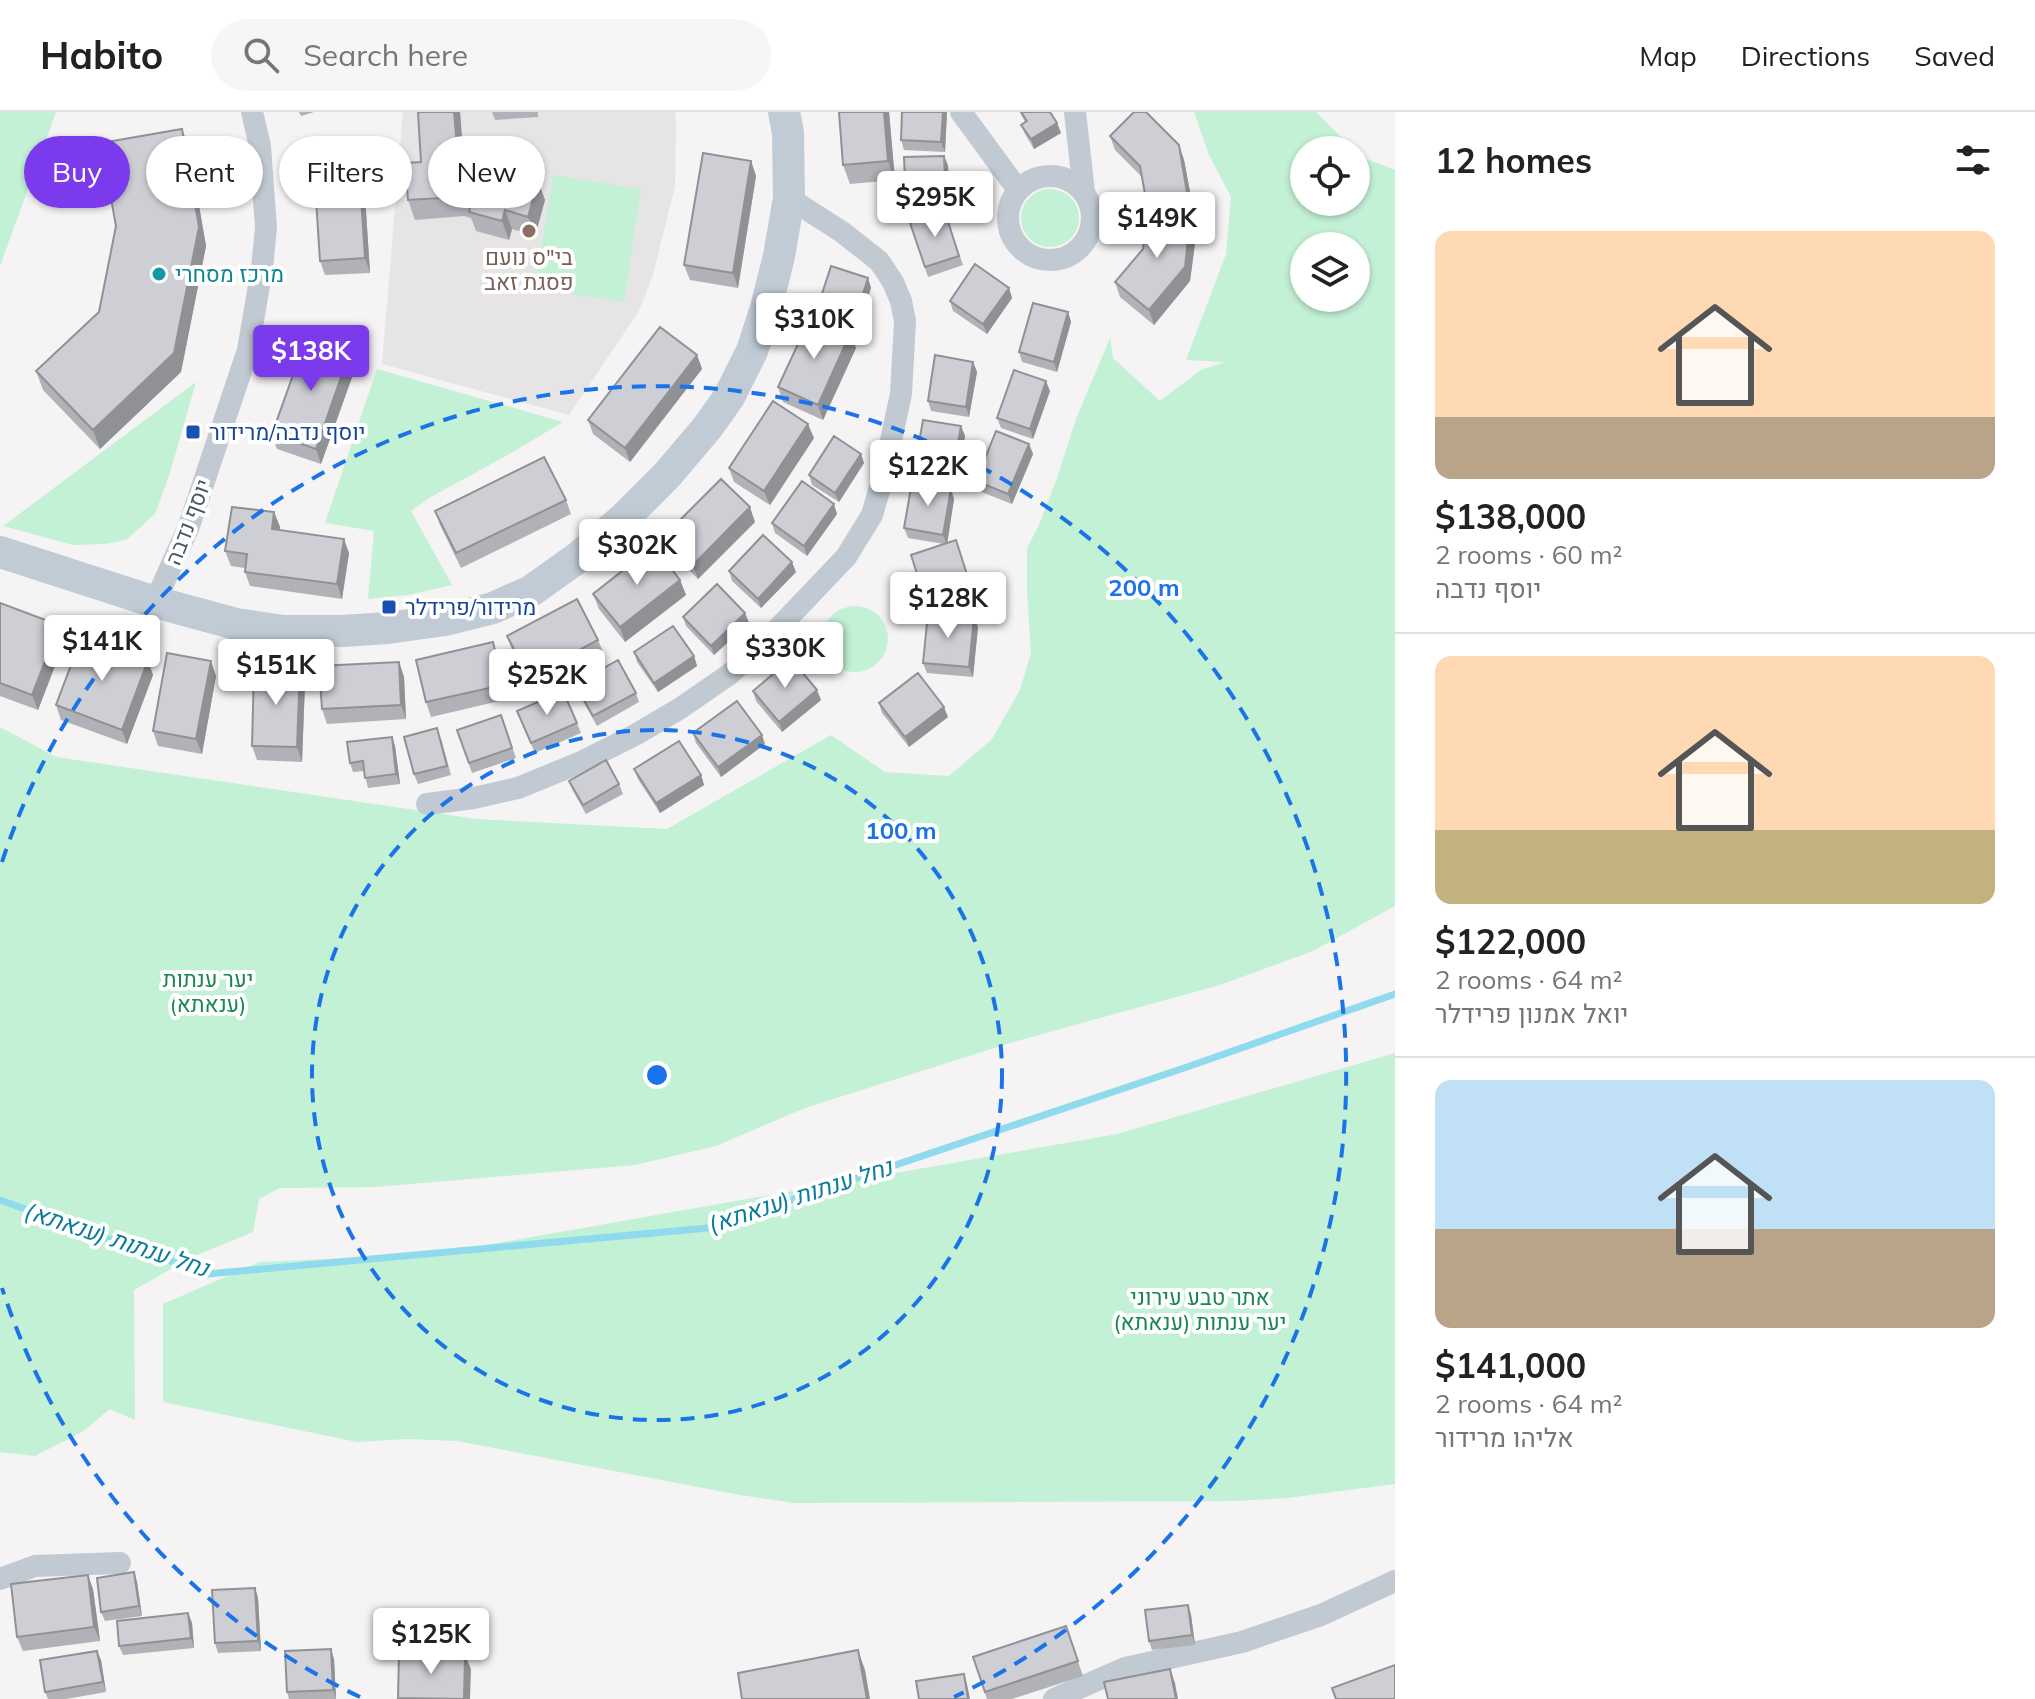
<!DOCTYPE html>
<meta charset="utf-8">
<style>
:root{--surface:#fff;--page:#f6f6f6;--text:#222;--muted:#767676;--line:#e0e0e0;--accent:#7c3aed}
body{margin:0;font-family:Mulish,Heebo,sans-serif;background:var(--page);color:var(--text);height:100vh;display:flex;flex-direction:column;font-size:30px;white-space:nowrap}
*{box-sizing:border-box;margin:0}
p{font-size:26px;color:var(--muted)}
.icon{flex:none;width:44px;height:44px;fill:none;stroke:currentColor;stroke-width:2;stroke-linecap:round;stroke-linejoin:round}
.map{position:relative;flex:1;overflow:hidden}
.side{display:flex;flex-direction:column;background:var(--surface);width:640px}
.side>*{flex:none}
.banner{position:absolute;left:24px;top:24px;width:760px;height:72px;display:flex;gap:16px}
.controls{position:absolute;left:1290px;top:24px;display:grid;gap:16px}
.controls a{display:grid;place-items:center;width:80px;height:80px;border-radius:50%;background:var(--surface);box-shadow:0 2px 6px #0004;font-size:40px}
.price{position:absolute;translate:-50% -68px;padding:0 18px;border-radius:8px;background:#fff;color:#222;font-size:26px;line-height:52px;filter:drop-shadow(0 2px 4px #0008)}
.price::after{content:'';position:absolute;left:50%;top:48px;width:24px;height:18px;margin-left:-12px;background:inherit;clip-path:polygon(0 0,100% 0,50% 100%)}
.price.current{background:var(--accent);color:#fff}
ul{padding:0;list-style:none}
li{display:grid;align-content:center;gap:16px;height:424px;padding:0 40px}
li+li{border-top:2px solid var(--line)}
li span{display:grid;place-items:center;height:248px;border-radius:16px;color:#555}
li>.icon{margin-inline-start:auto}
span .icon{width:144px;height:144px;fill:#fffc;stroke-width:1}
li b{font-size:34px}
h2{display:flex;justify-content:space-between;align-items:center;height:96px;padding:0 40px;font-size:34px}
.pill{padding:0 28px;border-radius:36px;background:var(--surface);box-shadow:0 2px 6px #0004;font-size:28px;line-height:72px}
.pill.current{background:var(--accent);color:#fff}
header{display:flex;align-items:center;gap:48px;box-sizing:border-box;height:112px;padding:0 40px;background:var(--surface);border-bottom:2px solid var(--line)}
header strong{font-size:38px}
nav{display:flex;gap:44px;margin-inline-start:auto;font-size:28px}
.search{width:560px;height:72px;background:var(--page);display:flex;align-items:center;gap:20px;box-sizing:border-box;padding:0 28px;border-radius:44px;color:var(--muted);font-size:30px}
main{display:flex;flex:1;min-height:0}
.map>svg:first-child{display:block}
.education{fill:#e6e4e5}
.green{fill:#c3f1d5;fill-rule:evenodd}
.lines{fill:none;stroke-linecap:round;stroke-linejoin:round}
.stream{stroke:#90daee;stroke-width:7}
.street{stroke:#c1cad2;stroke-width:22}
.secondary{stroke:#c1cbd6;stroke-width:32}
.wall{fill:#b0b2b7}
.shaded-wall{fill:#909195}
.building{fill:#cdcfd5;stroke:#909195;stroke-width:2}
.ring{fill:none;stroke:#1a73e8;stroke-width:4;stroke-dasharray:14 10}
.education-dot{fill:#8d6e63;stroke:#fff;stroke-width:3}
.culture-dot{fill:#0f9aa8;stroke:#fff;stroke-width:3}
.transit-dot{fill:#1a4fb4;stroke:#fff;stroke-width:3}
.labels{text-anchor:middle;dominant-baseline:central;stroke-width:8;stroke-linejoin:round;paint-order:stroke}
.education-label{font-size:22px;fill:#785e54;stroke:#fff}
.culture-label{font-size:22px;fill:#0d838f;stroke:#fff;text-anchor:start}
.transit-label{font-size:22px;fill:#164399;stroke:#fff;text-anchor:start}
.street-label{font-size:22px;fill:#4a5661;stroke:#fff}
.park-label{font-size:22px;fill:#17864f;stroke:#fff}
.water-label{font-size:24px;font-style:italic;fill:#0c7c9b;stroke:#fff}
.centre{fill:#1a73e8;stroke:#fff;stroke-width:4}
.ring-label{font-size:24px;text-anchor:middle;font-weight:bold;fill:#1a73e8;stroke:#fff;stroke-width:8;stroke-linejoin:round;paint-order:stroke}
</style>
<header>
<strong>Habito</strong>
<div class="search"><svg class="icon" aria-label="search" viewBox="0 0 24 24"><circle cx="10" cy="10" r="6"/><path d="M15 15l6 6"/></svg>Search here</div>
<nav><a>Map</a><a>Directions</a><a>Saved</a></nav>
</header>
<main>
<div class="map">
<svg width="1395" height="1587" viewBox="0 0 1395 1587">
<rect width="100%" height="100%" fill="#f5f3f3"/>
<path class="education" d="M403,0h272l1,12 -1,63 -22,88 -14,36 -70,104 -187,-51z"/>
<path class="green" d="M0,0h56l-56,154z
M1194,0h122l38,38h-50v52h52v-50l5,5 34,13v736l-82,45 -93,34 -207,57 -208,66 -89,38 -81,19 -260,22 -95,1 -21,11 -6,33 -63,26 -56,32 1,130 -25,-11 -28,23 -47,24 -35,-4v-725l56,30 420,62 191,10 164,-94 54,37 64,4 43,-37 28,-49 11,-37 -4,-63v-42l11,-21 19,-49 19,-59 34,-81 3,20 47,43 41,-31 24,-8 -39,-2 40,-106 5,-57 -22,-42zM1304,134h52v52h-52z
M553,63l88,14 -17,113 -89,-13z
M1021 106a29 29 0 1 1 58 0a29 29 0 1 1-58 0Z
M377,257l186,53 -59,35 -75,41 -18,13 41,74 -44,10 -40,4 6,-68 -49,-8z
M196,270l-27,94 -14,38 -29,26 -21,4 -32,1 -70,-19z
M822 527a33 33 0 1 1 66 0a33 33 0 1 1-66 0Z
M1395,941v431l-108,14 -49,3 -443,2 -55,-8 -283,-54 -50,-2 -50,3 -194,-40v-98l97,-42 175,-8 682,-120z"/>
<g class="lines">
<path class="stream" d="M0,1088l207,74 501,-46 479,-161 208,-73"/>
<path class="street" d="M961,0l57,78
M1075,0l9,80
M1008 106a42 42 0 1 1 84 0a42 42 0 1 1-84 0Z
M155,490l34,-76 59,-176 14,-82 4,-40 -6,-82 -8,-34
M427,692l47,-6 44,-10 61,-25 56,-28 44,-26 51,-35 36,-33 80,-84 26,-42 11,-38 18,-83 4,-73 -4,-20 -8,-19 -14,-21 -37,-29 -53,-34
M0,1467l35,-13 85,-3
M1054,1587l71,-31 117,-26 79,-27 74,-34"/>
<path class="secondary" d="M0,440l155,50 81,22 47,7h59l46,-3 57,-8 48,-12 38,-17 49,-35 43,-37 44,-44 40,-47 22,-31 23,-46 14,-43 13,-52 10,-58 -1,-65 -4,-21"/>
</g>
<path class="wall" d="M299,0h15l-13,4z
M460,0l3,46 42,12 24,-5 6,15 3,1 7,19 -10,36 -23,-7 -3,11 -33,-9 -5,-13 -7,-2 -49,4 -7,-20 13,-38z
M492,0h46v5l-43,3z
M889,0l6,68 -45,4 -7,-19z
M902,0h45l-2,40 -41,-2 -3,-10z
M1020,0l37,11 4,10 -27,16 -9,-15 -4,-9 4,-3z
M1110,24l69,9 5,15 10,53 -31,5 33,18 -6,45 -36,44 -34,-28 -5,-15 28,-33 8,-32 -4,-12 -5,-28 -27,-27z
M189,36l17,98 -25,126 -81,77 -57,-59 -7,-19 63,-59z
M358,38l5,15 7,108 -45,2 -5,-14z
M751,49l5,15 -18,112 -48,-8 -6,-15z
M948,53l2,47 -5,1 18,52 -35,12 -18,-54 32,-10 -33,1 -3,-10z
M868,166l3,10 -13,39 -36,-11 -4,-10z
M1009,176l3,10 -25,36 -34,-23 -3,-10z
M1068,200l3,10 -14,50 -35,-10 -3,-10z
M850,222l6,14 -33,72 -40,-18 -5,-15z
M697,243l5,14 -72,93 -37,-28 -5,-14z
M973,250l4,10 -8,45 -38,-6 -3,-10z
M356,254l-35,98 -44,-15 -5,-15z
M1050,279l-17,48 -32,-11 -4,-10z
M961,314l4,10 -8,45 -38,-6 -4,-9z
M814,326l-44,67 -36,-23 -5,-14z
M1029,332l4,10 -21,50 -33,-13 -3,-10z
M861,342l3,9 -25,39 -27,-17 -3,-10z
M954,387l-7,44 9,-3 19,57 -45,14 -19,-56 33,-11 -36,-6 -4,-10z
M566,388l5,14 -110,54 -21,-43 -5,-14z
M274,400l6,15 -1,3 70,23 -7,46 -92,-13 -5,-14v-4l-14,-2 -6,-15z
M837,402l-30,42 -32,-23 -3,-10z
M755,410l-57,57 -28,-28 -6,-15z
M729,459l67,1 -35,36 -29,-27z
M680,468l6,15 -61,47 -26,-33 -6,-15z
M0,491l59,22 6,15 -27,70 -38,-14z
M745,501l4,10 -35,32 -28,-29 -3,-9z
M978,515l-5,50 -46,-4 -4,-10z
M507,524l91,4 6,14 -69,37 -23,-41z
M493,530l5,15 10,42 -77,18 -5,-15z
M634,540l60,4 3,10 -39,26 -21,-30z
M399,550l5,15 2,42 -79,5 -5,-15z
M153,563l-26,69 -66,-24 -5,-15z
M216,564l-14,78 -44,-8 -5,-15z
M305,571l-3,79 -45,-2 -5,-14z
M575,572l61,9 3,9 -42,24 -18,-32z
M753,579l68,9 -39,32 -26,-31z
M879,591l69,14 -39,30 -27,-34z
M517,599l60,12 4,10 -46,20z
M501,603l15,43 -44,15 -15,-43z
M693,621l72,11 -44,33 -25,-34z
M392,625l3,9 5,38 -32,4 -4,-17 -11,1 -3,-9z
M441,626l10,37 -33,9 -4,-10z
M634,657l67,6 3,10 -44,28 -22,-34z
M569,669l50,3 4,10 -37,20 -13,-23z
M134,1460l3,10 5,34 -37,5 -4,-9z
M255,1476l3,10 3,53 -43,2 -3,-10z
M93,1477l7,52 -77,10 -6,-14z
M1188,1493l3,10 4,30 -43,5 -3,-9z
M188,1501l4,10 2,25 -71,7 -4,-9z
M1066,1514l17,50 -71,23h-25l-14,-42z
M334,1547l2,40h-47l-2,-7z
M101,1548l5,32 -40,7h-18l-3,-7z"/>
<path class="shaded-wall" d="M454,0h6l5,64 -7,-19z
M884,0h5l6,68 -7,-19z
M943,0h4l-2,40 -4,-10z
M1057,11l4,10 -27,16 -3,-10z
M182,17l7,19 17,98 -25,126 -81,77 -7,-19z
M1179,33l5,15 10,53 -6,-14z
M358,38l5,15 7,108 -5,-15z
M944,44l4,9 2,47 -4,-9z
M751,49l5,15 -18,112 -5,-15z
M529,53l7,19 -11,-7z
M538,69l7,19 -10,36 -7,-19z
M505,98l7,19 -3,11 -7,-19z
M1190,109l6,15 -6,45 -36,44 -5,-15z
M868,166l3,10 -13,39 -3,-9z
M1009,176l3,10 -25,36 -4,-10z
M1068,200l3,10 -14,50 -3,-10z
M850,222l6,14 -33,72 -5,-15z
M350,239l6,15 -35,98 -5,-15z
M697,243l5,14 -72,93 -5,-14z
M973,250l4,10 -8,45 -3,-10z
M1046,269l4,10 -17,48 -3,-10z
M808,312l6,14 -44,67 -6,-14z
M961,314l4,10 -8,45 -4,-9z
M1029,332l4,10 -21,50 -4,-10z
M861,342l3,9 -25,39 -4,-9z
M951,377l3,10 -7,46 -4,-10z
M834,392l3,10 -30,42 -3,-10z
M750,395l5,15 -57,57 -5,-14z
M274,400l6,15 -3,16 -5,-14z
M344,427l5,14 -7,46 -5,-15z
M792,450l4,10 -35,36 -3,-9z
M680,468l6,15 -61,47 -5,-15z
M745,501l4,10 -35,32 -3,-9z
M974,505l4,10 -5,50 -4,-10z
M59,513l6,15 -27,70 -6,-15z
M493,530l5,15 10,42 -5,-14z
M694,544l3,10 -39,26 -4,-9z
M148,548l5,15 -26,69 -5,-14z
M211,549l5,15 -14,78 -6,-15z
M399,550l5,15 2,42 -5,-14z
M300,557l5,14 -3,79 -5,-15z
M817,578l4,10 -39,32 -3,-10z
M944,595l4,10 -39,30 -4,-10z
M762,623l3,9 -44,33 -3,-10z
M392,625l3,9 5,38 -4,-10z
M701,663l3,10 -44,28 -4,-10z
M134,1460l3,10 5,34 -3,-10z
M88,1463l5,14 7,52 -6,-14z
M255,1476l3,10 3,53 -3,-10z
M1188,1493l3,10 4,30 -3,-10z
M188,1501l4,10 2,25 -3,-10z
M331,1537l3,10 2,40 -3,-9z
M858,1538l7,20 5,29h-3z
M97,1539l4,9 5,32 -3,-10z
M465,1543l6,14 -1,30h-6z
M1170,1557l5,14 3,16h-2z
M964,1562l3,10 3,15h-2z"/>
<path class="building" d="M418,0h36l4,45 47,13 4,-11 20,6 -4,12 13,4 -10,36 -23,-7 -3,11 -33,-9 3,-11 -15,-4 -49,3 -3,-37 16,-1z
M839,0h45l4,49 -45,4z
M902,0h41l-2,30 -40,-2z
M1021,0h29l7,11 -26,16 -10,-14 6,-4z
M1134,0h12l33,33 9,54 -41,6 -7,-39 -30,-30z
M182,17l17,98 -25,126 -81,77 -57,-59 63,-59 17,-86 -15,-83z
M358,38l7,108 -45,3 -7,-108z
M703,41l48,8 -18,112 -49,-8z
M944,44l2,47 -40,1 -2,-47z
M945,100l14,44 -34,11 -15,-44z
M1147,104l43,5 -5,46 -36,43 -34,-28 28,-33z
M975,152l34,24 -26,36 -33,-23z
M831,154l37,12 -13,40 -37,-12z
M1033,191l35,9 -14,50 -35,-10z
M811,204l39,18 -32,71 -40,-18z
M660,215l37,28 -72,93 -37,-28z
M307,224l43,15 -34,98 -44,-15z
M935,243l38,7 -7,45 -38,-6z
M1014,258l32,11 -16,48 -33,-11z
M773,289l35,23 -44,67 -35,-23z
M923,308l38,6 -8,46 -38,-6z
M996,319l33,13 -21,50 -32,-13z
M834,324l27,18 -26,39 -26,-18z
M544,345l22,43 -110,53 -21,-42z
M721,367l29,28 -57,58 -29,-29z
M802,369l32,23 -30,42 -32,-23z
M912,370l39,7 -8,46 -39,-7z
M232,395l42,5 -2,17 72,10 -7,45 -92,-12 2,-18 -22,-3z
M763,423l29,27 -34,37 -29,-28z
M956,428l15,47 -45,15 -15,-47z
M654,434l26,34 -60,47 -27,-33z
M717,472l28,29 -34,33 -28,-29z
M577,487l21,41 -69,37 -22,-41z
M0,491l59,22 -27,70 -32,-12z
M928,501l46,4 -5,50 -46,-4z
M673,514l21,30 -40,27 -20,-31z
M82,524l66,24 -26,70 -66,-25z
M493,530l10,43 -77,17 -10,-42z
M167,541l44,8 -15,78 -43,-8z
M791,547l26,31 -38,32 -26,-31z
M618,548l18,33 -43,23 -18,-32z
M399,550l2,43 -79,4 -3,-43z
M254,556l46,1 -3,78 -45,-1z
M918,561l26,34 -39,30 -26,-34z
M563,579l14,32 -46,20 -14,-32z
M737,589l25,34 -44,32 -25,-34z
M501,603l11,33 -43,15 -12,-33z
M437,616l10,38 -33,8 -10,-37z
M392,625l4,37 -31,4 -2,-17 -13,2 -3,-21z
M679,629l22,34 -45,28 -22,-34z
M606,648l13,24 -36,21 -14,-24z
M134,1460l5,34 -38,6 -4,-34z
M88,1463l6,52 -77,10 -6,-53z
M255,1476l3,53 -43,2 -3,-53z
M1188,1493l4,30 -43,6 -4,-31z
M188,1501l3,25 -72,8 -2,-25z
M1066,1514l12,35 -93,31 -12,-35z
M331,1537l2,41 -46,2 -2,-41z
M858,1538l9,49h-125l-4,-26z
M97,1539l6,31 -58,10 -5,-32z
M399,1541l66,2 -1,44 -66,-1z
M1395,1553v34h-59l-4,-11z
M1170,1557l6,30h-68l-4,-17z
M964,1562l4,25h-49l-3,-18z"/>
<g class="ring">
<circle cx="657" cy="963" r="345"/>
<path d="M360 1585A689 689 0 0 1 2 1176M2 750A689 689 0 1 1 954 1585"/>
</g>
<circle class="education-dot" cx="529" cy="119" r="8"/>
<circle class="culture-dot" cx="159" cy="162" r="8"/>
<g class="transit-dot">
<rect x="185" y="312" width="16" height="16" rx="4"/>
<rect x="381" y="487" width="16" height="16" rx="4"/>
</g>
<g class="labels">
<g class="education-label">
<text x="529" y="145">בי"ס נועם<tspan x="529" dy="25">פסגת זאב</tspan></text>
</g>
<g class="culture-label">
<text x="175" y="162">מרכז מסחרי</text>
</g>
<g class="transit-label">
<text x="209" y="320">יוסף נדבה/מרידור</text>
<text x="405" y="495">מרידור/פרידלר</text>
</g>
<g class="street-label">
<text transform="translate(188 410) rotate(-69)">יוסף נדבה</text>
</g>
<g class="park-label">
<text x="208" y="867">יער ענתות<tspan x="208" dy="25">(ענאתא)</tspan></text>
<text x="1200" y="1185">אתר טבע עירוני<tspan x="1200" dy="25">יער ענתות (ענאתא)</tspan></text>
</g>
<g class="water-label">
<text transform="translate(800 1083) rotate(-18)">נחל ענתות (ענאתא)</text>
<text transform="translate(117 1127) rotate(18)">נחל ענתות (ענאתא)</text>
</g>
</g>
<circle cx="657" cy="963" r="12" class="centre"/>
<g class="ring-label">
<text x="1144" y="484">200 m</text>
<text x="901" y="727">100 m</text>
</g>
</svg>
<div class="controls">
<a><svg class="icon" aria-label="locate" viewBox="0 0 24 24"><circle cx="12" cy="12" r="6"/><path d="M12 2v4M12 18v4M2 12h4M18 12h4"/></svg></a>
<a><svg class="icon" aria-label="layers" viewBox="0 0 24 24"><path d="M12 4l9 5-9 5-9-5zM3 14l9 5 9-5"/></svg></a>
</div>
<b class="price" style="left:935px;top:127px">$295K</b>
<b class="price" style="left:1157px;top:148px">$149K</b>
<b class="price" style="left:814px;top:249px">$310K</b>
<b class="price current" style="left:311px;top:281px">$138K</b>
<b class="price" style="left:928px;top:396px">$122K</b>
<b class="price" style="left:637px;top:475px">$302K</b>
<b class="price" style="left:948px;top:528px">$128K</b>
<b class="price" style="left:102px;top:571px">$141K</b>
<b class="price" style="left:785px;top:578px">$330K</b>
<b class="price" style="left:276px;top:595px">$151K</b>
<b class="price" style="left:547px;top:605px">$252K</b>
<b class="price" style="left:431px;top:1564px">$125K</b>
<div class="banner">
<a class="pill current">Buy</a>
<a class="pill">Rent</a>
<a class="pill">Filters</a>
<a class="pill">New</a>
</div>
</div>
<section class="side">
<h2>12 homes<svg class="icon" aria-label="filters" viewBox="0 0 24 24"><path d="M4 7h16M4 17h16"/><circle cx="9" cy="7" r="2"/><circle cx="15" cy="17" r="2"/></svg></h2>
<ul>
<li><span style="background:linear-gradient(#ffd9b3 75%,#b9a48a 0)"><svg class="icon" aria-label="home" viewBox="0 0 24 24"><path d="M3 11l9-7 9 7M6 9v11h12V9"/></svg></span><div><b>$138,000</b><p>2 rooms · 60 m²</p><p>יוסף נדבה</p></div></li>
<li><span style="background:linear-gradient(#ffd9b3 70%,#c2b280 0)"><svg class="icon" aria-label="home" viewBox="0 0 24 24"><path d="M3 11l9-7 9 7M6 9v11h12V9"/></svg></span><div><b>$122,000</b><p>2 rooms · 64 m²</p><p>יואל אמנון פרידלר</p></div></li>
<li><span style="background:linear-gradient(#bfe0f5 60%,#b9a48a 0)"><svg class="icon" aria-label="home" viewBox="0 0 24 24"><path d="M3 11l9-7 9 7M6 9v11h12V9"/></svg></span><div><b>$141,000</b><p>2 rooms · 64 m²</p><p>אליהו מרידור</p></div></li>
</ul>
</section>
</main>
